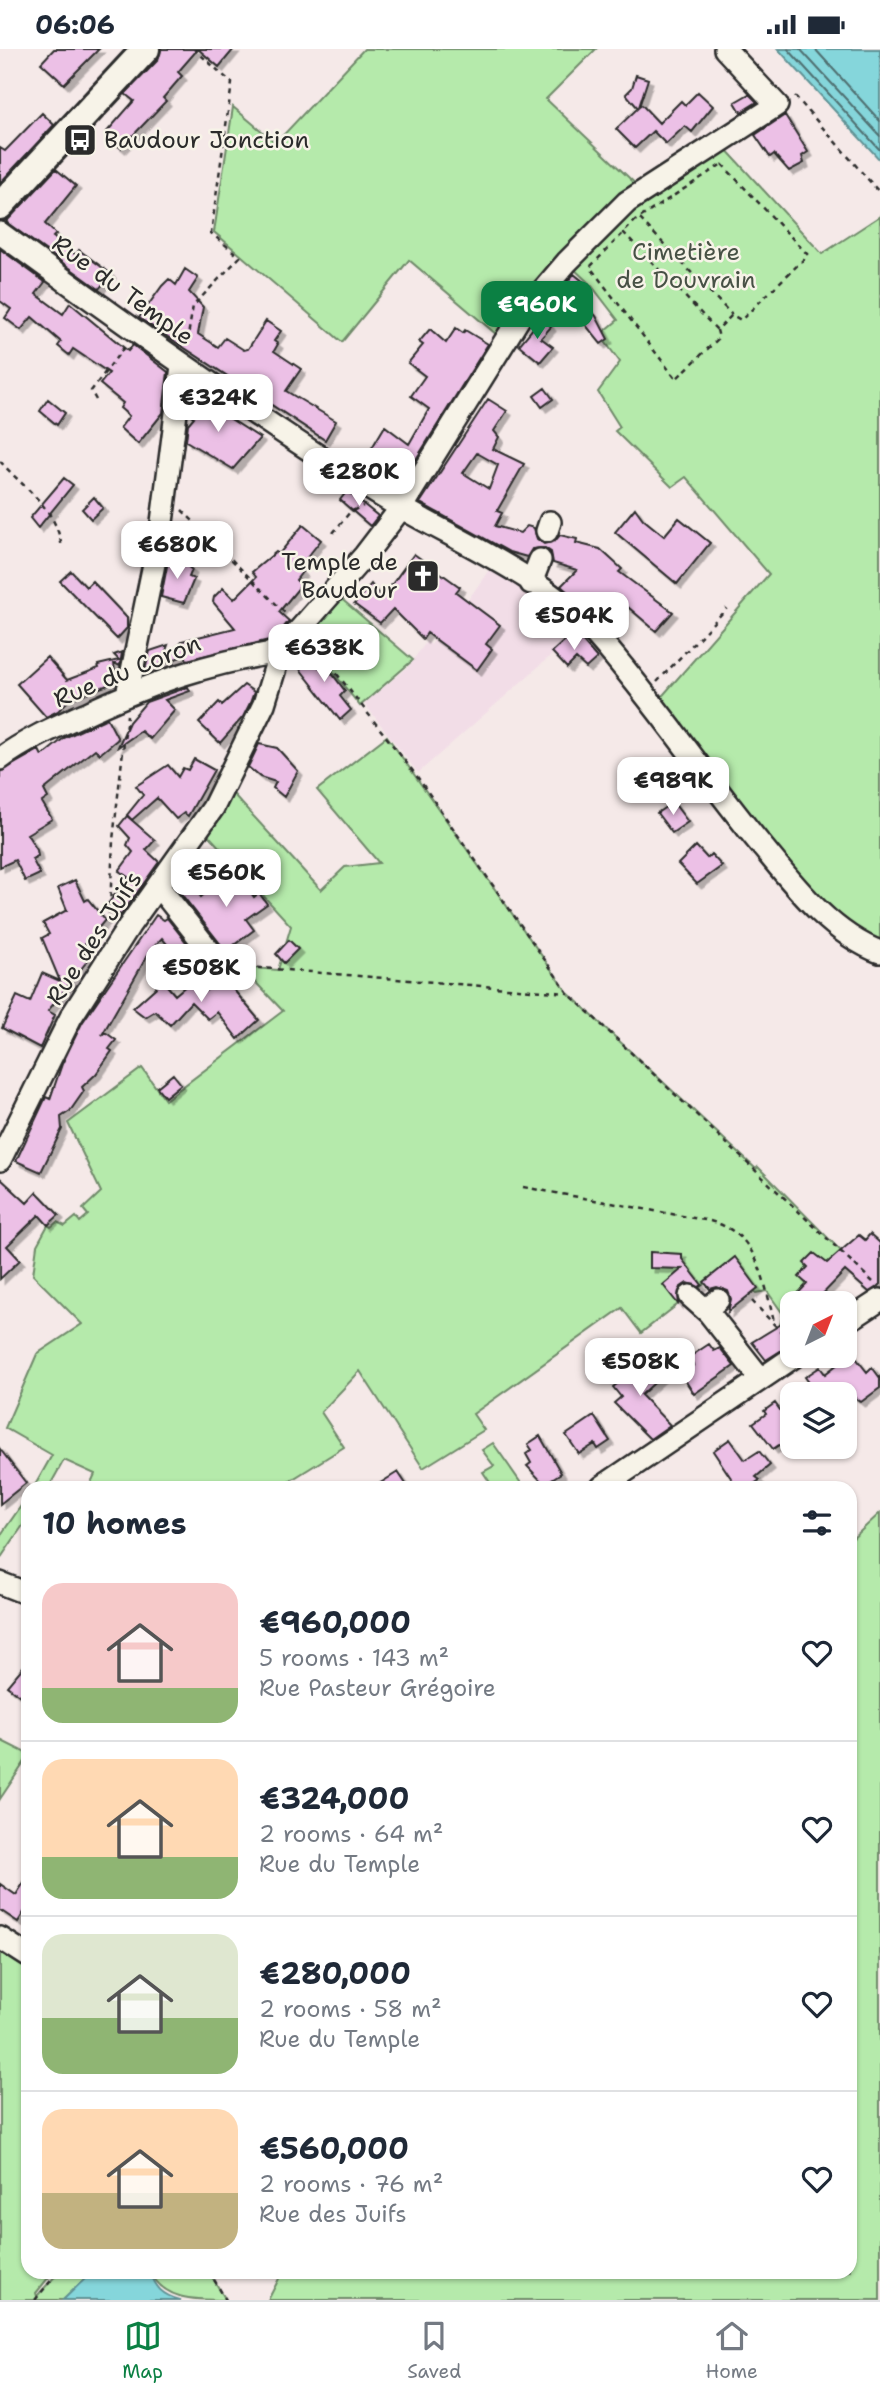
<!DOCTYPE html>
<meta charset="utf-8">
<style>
:root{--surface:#fff;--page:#f2f2f3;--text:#1f2937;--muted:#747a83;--line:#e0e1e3;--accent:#0b8043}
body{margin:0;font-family:"Shantell Sans",sans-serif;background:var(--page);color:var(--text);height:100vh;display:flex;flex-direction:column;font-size:26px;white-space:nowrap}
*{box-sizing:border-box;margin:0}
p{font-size:23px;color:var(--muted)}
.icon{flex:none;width:38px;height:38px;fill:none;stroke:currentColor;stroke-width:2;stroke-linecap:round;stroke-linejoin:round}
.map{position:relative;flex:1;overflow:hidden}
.panel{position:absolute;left:21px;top:1432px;width:836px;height:798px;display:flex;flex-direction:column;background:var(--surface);border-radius:21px;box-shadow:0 2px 5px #0004}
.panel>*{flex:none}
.needle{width:46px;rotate:42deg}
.tools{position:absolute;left:780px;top:1242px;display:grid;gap:14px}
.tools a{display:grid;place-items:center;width:77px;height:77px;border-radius:14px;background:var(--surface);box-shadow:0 2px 5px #0004;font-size:35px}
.price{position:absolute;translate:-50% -60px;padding:0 16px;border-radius:14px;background:#fff;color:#222;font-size:23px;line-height:46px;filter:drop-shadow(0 2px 4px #0008)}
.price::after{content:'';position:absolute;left:50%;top:42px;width:21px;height:16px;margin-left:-10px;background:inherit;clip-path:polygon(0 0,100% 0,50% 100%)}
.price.active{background:var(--accent);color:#fff}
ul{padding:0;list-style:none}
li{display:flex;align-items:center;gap:21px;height:175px;padding:0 21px}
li+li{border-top:2px solid var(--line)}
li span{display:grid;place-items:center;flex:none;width:196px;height:140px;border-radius:21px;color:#555}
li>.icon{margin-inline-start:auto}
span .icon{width:84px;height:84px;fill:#fffc;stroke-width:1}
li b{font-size:30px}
h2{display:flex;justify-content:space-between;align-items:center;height:84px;padding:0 21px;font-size:30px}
.status{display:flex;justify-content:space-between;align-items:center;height:49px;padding:0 35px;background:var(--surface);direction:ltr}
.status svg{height:19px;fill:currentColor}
.menu{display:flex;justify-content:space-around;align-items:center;height:98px;border-top:2px solid var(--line);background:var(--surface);font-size:19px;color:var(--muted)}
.menu a{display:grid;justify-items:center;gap:4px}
.menu .active{color:var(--accent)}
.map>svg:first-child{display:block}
.built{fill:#f2dde7}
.green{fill:#b5eaab;stroke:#708a6b;stroke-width:2}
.water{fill:#85d6db;stroke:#619295;stroke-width:2}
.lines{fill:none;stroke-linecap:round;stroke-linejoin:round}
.shore{stroke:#4f6f71;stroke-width:2}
.building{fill:#ecc0e6;stroke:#2b2b2b;stroke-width:2;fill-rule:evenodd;filter:url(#shadow)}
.minor-casing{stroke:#2b2b2b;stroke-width:26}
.major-casing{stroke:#2b2b2b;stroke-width:32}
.path{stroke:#2b2b2b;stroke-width:2.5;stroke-dasharray:5 5;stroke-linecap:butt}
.minor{stroke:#f7f3e8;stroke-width:21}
.major{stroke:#f7f3e8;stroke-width:26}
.labels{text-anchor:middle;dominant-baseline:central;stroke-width:5;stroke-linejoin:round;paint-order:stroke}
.poi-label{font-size:24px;fill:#2b2b2b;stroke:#f7f3e8;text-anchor:start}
.park-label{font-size:24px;fill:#475145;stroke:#f7f3e8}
.street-label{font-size:24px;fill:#2b2b2b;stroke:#f7f3e8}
</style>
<div class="status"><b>06:06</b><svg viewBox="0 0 49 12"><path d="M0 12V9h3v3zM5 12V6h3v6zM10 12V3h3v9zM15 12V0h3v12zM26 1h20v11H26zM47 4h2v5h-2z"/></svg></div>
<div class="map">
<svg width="880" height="2251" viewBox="0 0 880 2251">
<defs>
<filter id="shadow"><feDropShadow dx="4.5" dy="4.5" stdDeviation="0" flood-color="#0004"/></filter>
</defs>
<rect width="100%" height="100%" fill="#f5e9e8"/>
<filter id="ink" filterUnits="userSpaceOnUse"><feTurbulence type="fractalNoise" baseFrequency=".0143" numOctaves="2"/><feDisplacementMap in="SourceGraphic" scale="14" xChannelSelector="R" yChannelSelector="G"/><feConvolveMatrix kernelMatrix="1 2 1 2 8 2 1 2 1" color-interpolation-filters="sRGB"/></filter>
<g filter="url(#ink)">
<path class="built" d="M491,518l49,30 40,33 -162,143 -54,-70 43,-35 20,-27 4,4 5,-8 4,3z"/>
<path class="green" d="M364,0h232l-50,50 97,92 81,-44 98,107 58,-38v730l-68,-50 -155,-194 112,-128 -83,-97 -14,10 -57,-56 5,-4 -22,-35 22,-30 -20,-27 18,-15 -27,-35 -19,-18 -69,73 -94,-80 -67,82 -128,-110 19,-125 43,36z
M338,547l75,64 -53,46 -56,-71z
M387,687l181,257 188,176 2,-2 83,84 -2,3 -56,60 10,10 -13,1 3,-11 -16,-23 -11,2 -25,-30 -90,70 -19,-25 -149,106 11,16 -61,38 -63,-97 -39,41 23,35 -64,40h-191l6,-13 -31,-14 -15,27h-15l18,-32 -47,-27 32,-74 45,-30 -49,-49 4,-30 11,-20 3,2 6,-5 8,4 11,-9 4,5 8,-7 -5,-6 18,-17 -33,-69 74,-55 23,32 118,-89 -42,-44 37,3 13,-44 -90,-99 24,-42 96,105 24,-23 34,-4 -62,-73z
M493,1394l30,43 1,1h-31l-10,-15 11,-6 -12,-16z
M28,1447v22l-28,41v-23z
M880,1464v787h-612l15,-29h567v-730z
M0,1691l28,14v3l-28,42z
M0,1892l28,20v310l25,1 -17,21 1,3 22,-24h34l-30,28h-63z
M150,2223h59l17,28c-34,0 -61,0 -76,-28z"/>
<path class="water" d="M778,0h102v111z
M93,2222l57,1c6,16 12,23 30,28h-117z"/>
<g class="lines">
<path class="shore" d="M788,0l92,101
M800,0l80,87
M815,0l65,72"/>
</g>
<path class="building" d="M54,0h45l-35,35 -23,-21z
M161,0h37l-20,23 4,4 -19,22 3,3 -45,47 -16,-14 29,-33 -9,-7 33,-34z
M198,0h36l-15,18z
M636,26l12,4 -9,28 3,-2 17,18 22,-22 4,4 13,-13 15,14 -21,26 -7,-6 -19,18 -13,-13 -18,17 -19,-19 22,-21 -12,-14 6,-6z
M749,45l8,8 -16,10 -6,-10z
M42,64l12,12 -54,58v-35l5,3z
M785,66l23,37 -6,4 2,7 -15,8 -15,-17 -4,3 -15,-22z
M56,120l20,17 -31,38 11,10 -3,3 23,18 3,-5 32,24 -12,15 -93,-67z
M0,200l45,33 -9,12 27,20 7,-11 58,48 5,-6 35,27 -5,41 -25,31 -18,-16 9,-12 -9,-8 3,-5 -23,-19 9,-11 -36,-24 -4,6 -11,-9 3,-4 -29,-25 -11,13 -16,-12 6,-9 -11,-8z
M185,220l13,9 -9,14 14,15 -5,27 20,13 7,-9 19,12 4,-1 18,-28 15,10 -7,10 4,3 -4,7 27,18 -15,22 50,30 -11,19 -186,-122 23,-32 7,-7 7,6z
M574,225l11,9 -9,11 20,22 12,23 -7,5 -33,-41 -10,12 -11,-9z
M543,267l8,11 -10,11 12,9 -13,15 -21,-17z
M456,279l7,5 2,-3 23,14 -88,141 -36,-24 21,-35 24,18 20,-35 -18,-13 14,-20 -17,-13 15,-18 -4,-3 11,-13 16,14z
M545,339l8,11 -11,8 -8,-11z
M192,345l68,44 -27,31 -47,-28 2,-17 6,-7 -5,-3z
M48,350l17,14 -8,12 -17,-14z
M488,350l19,12 -13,20 5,6 -6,12 31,15 -27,47 5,2 -7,13 25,7 7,-7 7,2 3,11 7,5 11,-3 5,-6 17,4 -1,4 24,6 22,20 -3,3 54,40 -17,19 -42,-36 -20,20 -33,-29 16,-16 -24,-7 -2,-11 -6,-4 -13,1 -5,8 -18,-5 -89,-49zM477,404l21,12 -9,24 -26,-16z
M64,429l9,7 -35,43 -8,-10z
M347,442l31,25 -8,10 -30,-26z
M94,448l9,11 -12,11 -9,-10z
M635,459l8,11 21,17 15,-18 31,25 -33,41 -62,-52z
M303,476l18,15 -23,29 4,3 -6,8 5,5 -22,27 10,9 -10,12 -10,7 -82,20 -2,-5 -22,9 19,-23 53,-13 -22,-26 1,-5 9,-9 11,11 22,-22 -4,-5 24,-20 3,2z
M414,505l46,33 -4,5 44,33 -14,19 6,5 -15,21 -50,-37 -4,6 -30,-30 -13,14 -26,-19 17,-20 11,14z
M169,507l10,3 13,11 -3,7 5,2 -10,24 -23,-6z
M71,522l15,16 6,-6 35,37v10l-10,11 -57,-58z
M574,583l23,26 -11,10 -10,-9 -9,9 -15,-16z
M168,596l-7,20 -16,5 5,-19z
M306,601l13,17 5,-4 21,28 -5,5 11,14 -11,10 -47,-60z
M122,603l-2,14 -6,-3 2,19 -46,17 -12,12 -12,6 -29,-33 30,-27 20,23 32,-12 -1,-3 21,-5 -5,-5z
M244,636l10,7 -4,11 -7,14 -23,26 -21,-20 20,-21 3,3z
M188,638l2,4 -25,9 10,10 -25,29 -9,-8 -23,16 11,-25 17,-20z
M107,669l11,21 -18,15 -5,-5 -51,41 4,8 -6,4 10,17 -25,15 10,16 1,6 -6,3 8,15 -15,7 -10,-21 -15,7v-95l39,-22 3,6 22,-18z
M259,695l18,4 21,23 -14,26 -11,-9 3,-6 -16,-5 -12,-10z
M194,710l20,11 -26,46 -4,-3 -8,6 -19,-21 -25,22 -5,-5 16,-20 -7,-9 32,-21 10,12 5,-9 5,2z
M673,753l15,20 -16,11 -15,-20z
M127,767l28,24 -9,10 13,12 -38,53 -17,-6 24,-32 -9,-6 14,-19 -6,-7 3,-7 -11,-12z
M696,797l11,12 4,-4 11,12 -25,18 -19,-20z
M233,820l21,28 5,-4 8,11 -21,15 8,11 -28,21 -47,-60 12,-8 10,14z
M75,831l10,21 3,-2 17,21 -24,29 7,11 -40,51 7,4 -15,33 -38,-20 15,-32 13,6 12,-29 18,8 -18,-43 7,-4 -6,-11 24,-13 -9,-22z
M156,866l8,5 3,-2 30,38 -12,10 -23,-28 -12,13 -48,84 3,-3 11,8 -7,9 3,2 -16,23 -14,13 2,4 -14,20 -9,6 1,12 -21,43 -25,-11 30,-64 4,2 12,-35 20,-41z
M289,891l9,9 -14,14 -8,-9z
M223,928l36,43 -21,19 -21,-27 -9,7 -17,-17 -21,23 -15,-14 -10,6 -12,-9 30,-27 12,14 20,-17 10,13z
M173,1025l8,10 -16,13 -8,-10z
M0,1129l27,25 10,-11 22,23 -11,10 -9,-10 -32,31 13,14 -20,19z
M870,1185l10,9v41l-3,3 -8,5 -24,-21 -32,33h-25l19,-20 -8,-7 9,-10 -4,-4 10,-10 13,10 32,-28 6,5z
M650,1203l32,2v5l20,26 -3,2 -12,-4 -6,4 -3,17 -15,-19 19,-16 -32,-1z
M735,1208l23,31 -30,24 3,-13 -3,-8 -11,-4 -7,2 -6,-7z
M793,1268v26l-27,17 -14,-18z
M709,1295l5,7 6,-3 14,18 -40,28 -13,-20 13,-9 -6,-7z
M852,1304l15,19 5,-5 8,11v10l-19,14 -9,-7h-34l-13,-18 15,-10 5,7z
M647,1309l16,17 -22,20 29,30 -20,14 -36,-36 7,-6 -8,-10 8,-6 -4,-4 16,-13 4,4z
M775,1354l15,21 -4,23 -7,-2 -6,4 -20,-26 13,-9 -2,-3z
M594,1367l16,25 -12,8 -3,-5 -16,10 -13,-19z
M540,1387l21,37 -17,11 -17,-18 4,-3 -5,-9 6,-4 -4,-6z
M730,1390l15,21 14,-9 11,14 -14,12 4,3 -11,7h-12l-24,-36z
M0,1400l26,34 -26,21z
M398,1423l10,15h-34z
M28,1612v41l-21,-16z
M28,1827v30l-10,16 -18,-12v-26l16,11z"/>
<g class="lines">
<defs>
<path id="minor" d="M0,184c123,90 246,178 375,259 73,46 164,79 222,144 58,66 108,141 164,209 33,40 69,88 119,107
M547,482l3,-9
M531,534l9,-23
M127,646l34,-165 21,-164
M0,710c27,-20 60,-34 91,-48 64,-29 119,-49 189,-59
M158,837l62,78
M0,1111l71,-143 58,-91 84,-118 51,-104 16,-52 85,-97 36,-47 119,-191 47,-55 60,-60 150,-97 -52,-56
M690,1247l19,17
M718,1251l-9,7v6l52,66
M845,1274l35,-23
M602,1438l193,-131
M0,1534l28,11
M0,1889l28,18"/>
<path id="major" d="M0,157l146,-157"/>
</defs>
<use href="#minor" class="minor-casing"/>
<use href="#major" class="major-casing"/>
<path class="path" d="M795,47l85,97
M722,115l86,91 -67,65 -9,-5 -15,15 2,8 -43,41 -86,-112 45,-46z
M640,170l92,96
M623,183l94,98
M187,293l6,-36 47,-49 -29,-24 21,-150 -38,-34
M96,351l-5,-9 34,-45
M0,412c25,29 57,46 62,88
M182,461l104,104
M333,484l17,-21 13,-6
M312,593l104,133 152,218 305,289
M657,633l70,-74
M116,866l-6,-7 3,-68 14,-125
M237,917l331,27
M523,1138l187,34c48,12 54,59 64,101
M752,1252l36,38
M209,2222l17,29
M35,2251l24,-29"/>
<use href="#minor" class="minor"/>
<use href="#major" class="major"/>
</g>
</g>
<defs>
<symbol id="bus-square" viewBox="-11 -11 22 22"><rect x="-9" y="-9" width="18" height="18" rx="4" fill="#2b2b2b" stroke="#f7f3e8"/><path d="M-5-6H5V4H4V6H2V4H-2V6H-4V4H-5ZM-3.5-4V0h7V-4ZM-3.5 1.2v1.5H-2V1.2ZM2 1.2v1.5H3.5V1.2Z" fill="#fff"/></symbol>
<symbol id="church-square" viewBox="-11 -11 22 22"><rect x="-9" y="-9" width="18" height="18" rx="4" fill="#2b2b2b" stroke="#f7f3e8"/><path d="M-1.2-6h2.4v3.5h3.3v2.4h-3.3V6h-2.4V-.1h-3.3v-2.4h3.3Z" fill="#fff"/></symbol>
</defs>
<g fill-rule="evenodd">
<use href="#bus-square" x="61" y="72" width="38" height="38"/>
<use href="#church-square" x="404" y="508" width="38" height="38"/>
</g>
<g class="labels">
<g class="poi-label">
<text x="104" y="91">Baudour Jonction</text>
<text x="398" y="513" text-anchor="end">Temple de<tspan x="398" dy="28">Baudour</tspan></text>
</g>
<g class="park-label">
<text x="686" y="203">Cimetière<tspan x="686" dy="28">de Douvrain</tspan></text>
</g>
<g class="street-label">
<text transform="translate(123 241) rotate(36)">Rue du Temple</text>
<text transform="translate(127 622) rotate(-22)">Rue du Coron</text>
<text transform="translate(94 889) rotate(-57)">Rue des Juifs</text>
</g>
</g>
</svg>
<div class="tools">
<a><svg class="needle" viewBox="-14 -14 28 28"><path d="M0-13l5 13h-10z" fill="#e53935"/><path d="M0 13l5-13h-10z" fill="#747a83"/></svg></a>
<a><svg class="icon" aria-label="layers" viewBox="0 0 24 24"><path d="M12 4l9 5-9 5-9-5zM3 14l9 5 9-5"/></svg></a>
</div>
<b class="price active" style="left:537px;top:292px">€960K</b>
<b class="price" style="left:218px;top:385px">€324K</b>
<b class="price" style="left:359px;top:459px">€280K</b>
<b class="price" style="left:177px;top:532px">€680K</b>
<b class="price" style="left:574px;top:603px">€504K</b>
<b class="price" style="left:324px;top:635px">€638K</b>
<b class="price" style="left:673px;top:768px">€989K</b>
<b class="price" style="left:226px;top:860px">€560K</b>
<b class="price" style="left:201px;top:955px">€508K</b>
<b class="price" style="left:640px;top:1349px">€508K</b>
<section class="panel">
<h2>10 homes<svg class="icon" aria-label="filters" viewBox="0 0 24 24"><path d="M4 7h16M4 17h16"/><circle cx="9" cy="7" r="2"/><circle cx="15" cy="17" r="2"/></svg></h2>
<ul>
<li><span style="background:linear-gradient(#f6c9c9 75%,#8fb573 0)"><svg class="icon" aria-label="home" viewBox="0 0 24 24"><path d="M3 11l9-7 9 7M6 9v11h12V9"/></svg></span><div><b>€960,000</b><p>5 rooms · 143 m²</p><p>Rue Pasteur Grégoire</p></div><svg class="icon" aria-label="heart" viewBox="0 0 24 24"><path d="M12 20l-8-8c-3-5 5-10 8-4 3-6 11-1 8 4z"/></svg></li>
<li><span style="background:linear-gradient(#ffd9b3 70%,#8fb573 0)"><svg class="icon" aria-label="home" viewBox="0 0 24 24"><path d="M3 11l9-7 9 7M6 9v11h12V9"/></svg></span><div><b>€324,000</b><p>2 rooms · 64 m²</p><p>Rue du Temple</p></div><svg class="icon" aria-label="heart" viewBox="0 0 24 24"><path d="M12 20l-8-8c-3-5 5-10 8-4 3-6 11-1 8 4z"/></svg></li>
<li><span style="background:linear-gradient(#dfe7d0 60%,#8fb573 0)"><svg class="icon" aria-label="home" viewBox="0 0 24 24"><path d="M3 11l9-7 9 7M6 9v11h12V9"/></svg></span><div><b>€280,000</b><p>2 rooms · 58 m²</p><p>Rue du Temple</p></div><svg class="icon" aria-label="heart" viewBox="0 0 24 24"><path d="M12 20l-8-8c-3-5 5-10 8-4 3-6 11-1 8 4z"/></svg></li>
<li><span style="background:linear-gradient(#ffd9b3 60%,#c2b280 0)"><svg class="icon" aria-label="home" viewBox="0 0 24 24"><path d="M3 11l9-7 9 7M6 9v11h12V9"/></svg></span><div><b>€560,000</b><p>2 rooms · 76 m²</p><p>Rue des Juifs</p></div><svg class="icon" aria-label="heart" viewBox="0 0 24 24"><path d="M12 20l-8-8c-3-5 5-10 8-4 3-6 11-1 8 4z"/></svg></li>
</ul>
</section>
</div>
<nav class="menu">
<a class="active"><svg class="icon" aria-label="map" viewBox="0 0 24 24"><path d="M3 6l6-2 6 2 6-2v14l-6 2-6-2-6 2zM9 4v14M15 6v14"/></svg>Map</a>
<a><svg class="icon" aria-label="saved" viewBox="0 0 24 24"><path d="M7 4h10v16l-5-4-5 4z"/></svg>Saved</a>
<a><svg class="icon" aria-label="home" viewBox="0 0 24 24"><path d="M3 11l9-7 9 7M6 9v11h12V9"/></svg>Home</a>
</nav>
